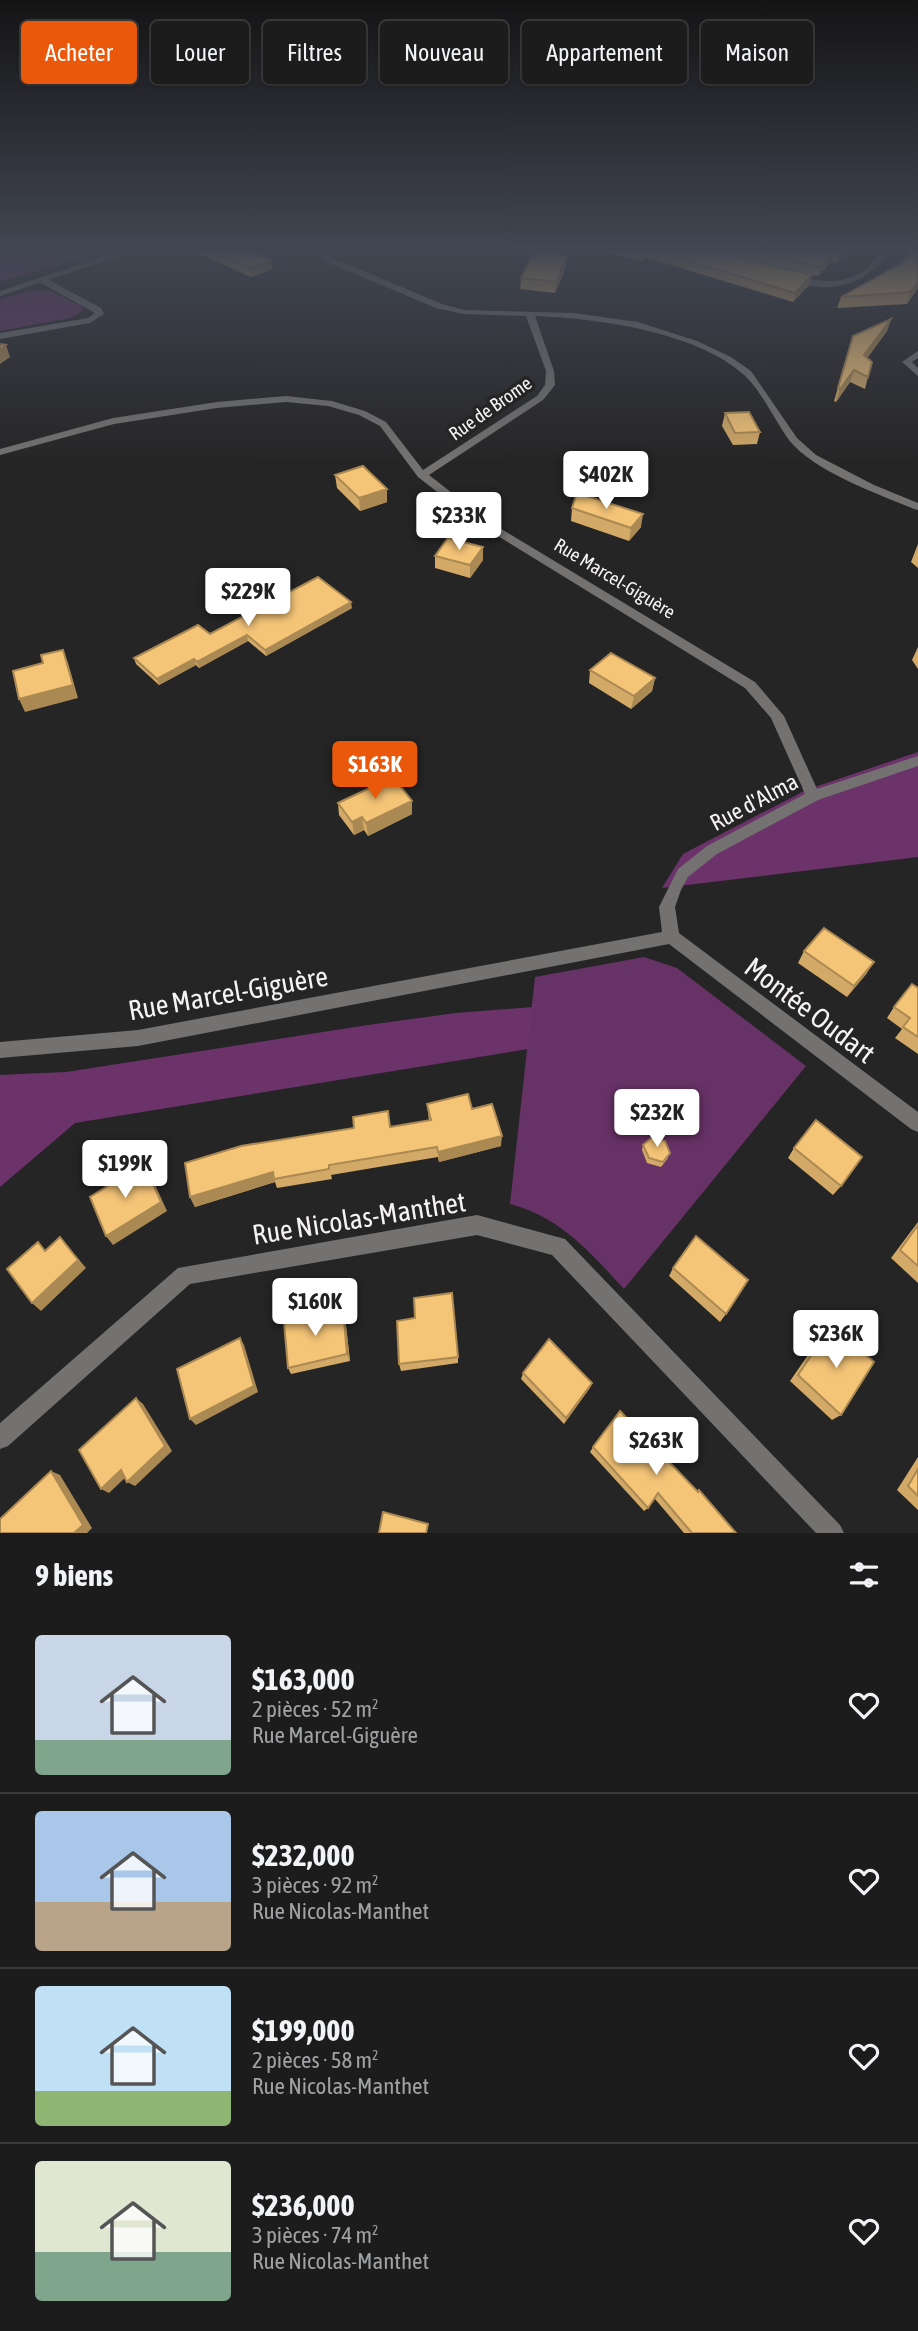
<!DOCTYPE html>
<html lang="fr">
<meta charset="utf-8">
<style>
:root{--surface:#1c1c1c;--page:#252525;--text:#f1f3f6;--muted:#a0a1a3;--line:#3a3a3b;--accent:#ea580c}
body{margin:0;font-family:"Asap Condensed",sans-serif;background:var(--page);color:var(--text);height:100vh;display:flex;flex-direction:column;font-size:26px;white-space:nowrap}
*{box-sizing:border-box;margin:0}
p{font-size:23px;color:var(--muted)}
.icon{flex:none;width:38px;height:38px;fill:none;stroke:currentColor;stroke-width:2;stroke-linecap:round;stroke-linejoin:round}
.map{position:relative;height:1533px;overflow:hidden}
.side{display:flex;flex-direction:column;background:var(--surface);flex:1}
.side>*{flex:none}
.hud{position:absolute;left:21px;top:21px;width:877px;height:63px;display:flex;gap:14px}
.price{position:absolute;translate:-50% -60px;padding:0 16px;border-radius:7px;background:#fff;color:#222;font-size:23px;line-height:46px;filter:drop-shadow(0 2px 4px #0008)}
.price::after{content:'';position:absolute;left:50%;top:42px;width:21px;height:16px;margin-left:-10px;background:inherit;clip-path:polygon(0 0,100% 0,50% 100%)}
.price.current{background:var(--accent);color:#fff}
ul{padding:0;list-style:none}
li{display:flex;align-items:center;gap:21px;height:175px;padding:0 35px}
li+li{border-top:2px solid var(--line)}
li span{display:grid;place-items:center;flex:none;width:196px;height:140px;border-radius:7px;color:#555}
li>.icon{margin-inline-start:auto}
span .icon{width:84px;height:84px;fill:#fffc;stroke-width:1}
li b{font-size:30px}
h2{display:flex;justify-content:space-between;align-items:center;height:84px;padding:0 35px;font-size:30px}
.pill{padding:0 24px;border-radius:7px;background:var(--surface);box-shadow:0 2px 5px #0004,0 0 0 2px var(--line);font-size:24px;line-height:63px}
.pill.current{background:var(--accent);color:#fff}
.map>svg:first-child{display:block}
.green{fill:#673266}
.forest{fill:#6b336a}
.lines{fill:none;stroke-linecap:round;stroke-linejoin:round}
.minor{fill:#737271;fill-rule:evenodd}
.tertiary{fill:#737271;fill-rule:evenodd}
.wall{fill:#d2a966}
.shaded-wall{fill:#ab8953}
.building{fill:#f4c477;stroke:#ab8953;stroke-width:2}
.labels{text-anchor:middle;dominant-baseline:central;stroke-width:7;stroke-linejoin:round;paint-order:stroke}
.far-street-label{font-size:19px;fill:#f5f3f4;stroke:#262526}
.street-label{font-size:23px;fill:#f5f3f4;stroke:#262526}
.near-street-label{font-size:28px;fill:#f5f3f4;stroke:#262526}
</style>
<div class="map">
<svg width="918" height="1533" viewBox="0 0 918 1533">
<rect width="100%" height="100%" fill="#262526"/>
<path class="green" d="M0,248h113l-113,34z
M33,290l18,1 30,15 2,5 -13,7 -70,13v-32z
M644,957l33,11 129,98 -182,223c-34,-37 -64,-72 -114,-85l25,-227z"/>
<path class="forest" d="M0,248h97l-97,27z
M918,752v105l-256,31 21,-34 123,-64z
M533,1007l-5,42 -453,74 -75,64v-112l66,-3 302,-47 88,-12z"/>
<g class="lines">
<path class="minor" d="M881,248h8c-17,38 -66,49 -100,30l4,-2c34,8 70,11 88,-28z
M322,256h6l114,48 22,6 110,3 64,9 59,19 34,16 20,14 46,67 19,17 58,30 44,18v7l-4,-1c-36,-15 -101,-38 -125,-69 -14,-19 -29,-52 -46,-66 -47,-42 -147,-56 -208,-58l19,55 1,14 -12,15 -114,75 59,46 267,161 29,34 33,73 101,-33v10l-100,34 -101,54 -29,23 -7,13 -6,17 4,26 239,179v20l-7,-3 -242,-185 -531,102 -138,12v-16l138,-12 524,-98 -3,-25 19,-38 29,-23 98,-52 -34,-76 -26,-30 -265,-163 -62,-48 -38,-51 -21,-11 -31,-9 -42,-4 -69,6 -103,16 -114,31v-6l113,-31 104,-16 69,-6 46,5 33,10 21,11 37,48 114,-74 8,-11 1,-14 -20,-55 -62,-2 -28,-6 -114,-48z
M41,279h6l54,29 3,6 -14,9 -90,16v-6l88,-15 7,-5 -54,-30z
M918,351v7l-6,4 6,6v8l-16,-14z
M477,1215l88,24 275,286 4,8h-28l-264,-278 -75,-20 -287,49 -182,162 -8,3v-26l178,-155z"/>
<path class="tertiary" d="M131,248h12l-143,48v-5z"/>
</g>
<path class="wall" d="M197,248h49l27,21 -22,8 -53,-24z
M500,248h49l-1,2 18,17 -11,26 -35,-4 1,-11 12,-25z
M590,248h264l-18,15 -5,-1 -13,14 -92,-21 86,20 -2,9 -17,18 -148,-45 -2,4z
M918,288l-11,16 -70,4 4,-11z
M891,319l-4,12 -20,27 1,19 -3,12 -15,-7 -14,20 -2,-1 19,-65z
M725,413l35,19 -3,12 -24,1 -11,-19z
M335,475l52,27 -27,9 -23,-23z
M572,508l69,19 -12,14 -58,-20z
M918,544v24l-7,-6z
M435,556l48,4 -13,18 -35,-10z
M352,608l-86,48 -18,-15 -49,27 -3,-3 -37,20 -23,-21 -2,-6 76,-24z
M918,647v22l-6,-9z
M590,670l65,8 -3,13 -21,18 -42,-26z
M338,803l74,11 -44,22 -4,-6 -10,5 -15,-20z
M804,951l63,22 -20,24 -49,-34z
M918,988v66l-23,-16 7,-9 -15,-11 7,-11z
M427,1104l45,5 29,37 -62,16 -1,-5 -107,18 1,4 -55,9 -2,-6 -80,25 -5,-10 200,-70 39,-6z
M643,1145l25,13 -7,9 -14,-4 -5,-13z
M794,1148l47,38 -8,9 -45,-37z
M918,1222v61l-27,-25z
M673,1268l53,46 -6,8 -51,-46z
M345,1317l5,44 -59,13 -3,-6z
M832,1325l9,90 -9,5 -42,-39 34,-49z
M458,1357v6l-57,8 -2,-7z
M523,1373l69,10 -3,6 -25,35 -43,-45z
M593,1447l104,45 2,-2 37,43h-52l-29,-34 -7,9 -4,3 -54,-59z
M918,1457v53l-21,-20z"/>
<path class="shaded-wall" d="M846,248h8l-18,15 3,-8z
M834,253l-3,9 -13,14 2,-9z
M567,256l-1,11 -11,26 1,-11z
M271,260l2,9 -22,8 -2,-9z
M812,275l-2,9 -17,18 2,-9z
M918,282v6l-11,16 3,-12z
M891,319l-4,12 -26,36 3,-12z
M6,345l4,12 -10,7v-14z
M854,370l-4,12 -14,20 4,-13z
M387,489v13l-27,9 -1,-13z
M643,514l-2,13 -12,14 2,-13z
M483,547v13l-13,18v-13z
M351,602l1,6 -86,48 -1,-6z
M247,635l1,6 -49,27 -2,-6z
M63,650l5,13 10,35 -53,14 -6,-13z
M194,659l2,6 -37,20 -2,-6z
M655,678l-3,13 -21,18 3,-13z
M412,801v13l-44,22 -2,-13z
M362,817l2,13 -10,5 -2,-13z
M874,962l-7,11 -20,24 7,-11z
M502,1136l-1,10 -62,16 -1,-10z
M144,1164l6,10 17,37 -54,34 -7,-9z
M273,1172l2,10 -80,25 -5,-10z
M60,1237l26,31 -45,43 -9,-8z
M343,1309l2,8 5,44 -3,-7z
M240,1338l4,7 14,47 -62,33 -6,-6z
M592,1383l-3,6 -25,35 2,-6z
M136,1398l7,6 29,47 -37,35 -8,-4z
M121,1470l8,4 -20,19 -8,-4z
M51,1471l9,4 32,53 -5,5h-13z"/>
<path class="building" d="M207,248h39l25,12 -22,8z
M535,248h9l23,8 -11,26 -35,-4z
M628,248h18l-1,4z
M646,248h52l114,27 -17,18z
M737,248h109l-7,7 -5,-2 -14,14z
M913,248h5v34l-8,10 -69,5 61,-34z
M891,319l-27,36 8,7 -4,15 -14,-7 -14,19 -2,-1 15,-52z
M0,344l6,1 -6,5z
M749,412l11,20 -25,1 -10,-20z
M363,466l24,23 -28,9 -24,-23z
M577,493l66,21 -12,14 -59,-20z
M448,538l35,9 -13,18 -35,-9z
M318,577l33,25 -86,48 -18,-15 -50,27 -3,-3 -37,20 -23,-21 64,-33 12,9z
M63,650l10,35 -54,14 -6,-28 30,-8 -2,-8z
M611,653l44,25 -21,18 -44,-26z
M393,777l19,24 -46,22 -4,-6 -10,5 -14,-19z
M824,928l50,34 -20,24 -50,-35z
M912,984l6,4v49l-15,-10 7,-9 -16,-11z
M468,1094l4,15 20,-5 10,32 -64,16 -1,-5 -108,18v4l-55,10 -1,-7 -83,25 -5,-34 56,-17 113,-18 -1,-11 35,-6 2,16 41,-7 -4,-16z
M816,1120l46,37 -21,29 -47,-38z
M652,1137l13,4 5,12 -7,9 -14,-4 -6,-13z
M144,1164l17,38 -55,34 -16,-39z
M918,1225v41l-18,-16z
M696,1236l52,44 -22,34 -53,-46z
M60,1237l18,23 -46,43 -25,-34 31,-27 7,9z
M452,1293l6,64 -59,7 -2,-43 18,-3 -1,-20z
M343,1309l4,45 -59,14 -4,-46z
M832,1325l42,37 -33,53 -43,-40z
M240,1338l14,48 -64,33 -13,-50z
M549,1339l43,44 -26,35 -43,-45z
M136,1398l29,48 -38,36 -6,-12 -20,19 -22,-39z
M620,1411l78,81 1,-2 37,43h-44l-34,-40 -10,15 -55,-61z
M918,1469v27l-10,-10z
M51,1471l32,54 -9,8h-74v-14z
M383,1512l45,12 -2,9h-47z"/>
<linearGradient id="sky" x2="0" y2="1"><stop stop-color="#151415"/><stop offset="0.54" stop-color="#414652"/><stop offset="1" stop-color="#414652" stop-opacity="0"/></linearGradient>
<rect width="918" height="463" fill="url(#sky)"/>
<g class="labels">
<g class="far-street-label">
<text transform="translate(490 408) rotate(-35)">Rue de Brome</text>
<text transform="translate(615 578) rotate(31)">Rue Marcel-Giguère</text>
</g>
<g class="street-label">
<text transform="translate(754 802) rotate(-28)">Rue d'Alma</text>
</g>
<g class="near-street-label">
<text transform="translate(228 993) rotate(-10)">Rue Marcel-Giguère</text>
<text transform="translate(810 1010) rotate(37)">Montée Oudart</text>
<text transform="translate(359 1218) rotate(-9)">Rue Nicolas-Manthet</text>
</g>
</g>
</svg>
<b class="price" style="left:606px;top:511px">$402K</b>
<b class="price" style="left:459px;top:552px">$233K</b>
<b class="price" style="left:248px;top:628px">$229K</b>
<b class="price current" style="left:375px;top:801px">$163K</b>
<b class="price" style="left:657px;top:1149px">$232K</b>
<b class="price" style="left:125px;top:1200px">$199K</b>
<b class="price" style="left:315px;top:1338px">$160K</b>
<b class="price" style="left:836px;top:1370px">$236K</b>
<b class="price" style="left:656px;top:1477px">$263K</b>
<div class="hud">
<a class="pill current">Acheter</a>
<a class="pill">Louer</a>
<a class="pill">Filtres</a>
<a class="pill">Nouveau</a>
<a class="pill">Appartement</a>
<a class="pill">Maison</a>
</div>
</div>
<section class="side">
<h2>9 biens<svg class="icon" aria-label="filters" viewBox="0 0 24 24"><path d="M4 7h16M4 17h16"/><circle cx="9" cy="7" r="2"/><circle cx="15" cy="17" r="2"/></svg></h2>
<ul>
<li><span style="background:linear-gradient(#c9d6e8 75%,#7fa58c 0)"><svg class="icon" aria-label="home" viewBox="0 0 24 24"><path d="M3 11l9-7 9 7M6 9v11h12V9"/></svg></span><div><b>$163,000</b><p>2 pièces · 52 m²</p><p>Rue Marcel-Giguère</p></div><svg class="icon" aria-label="heart" viewBox="0 0 24 24"><path d="M12 20l-8-8c-3-5 5-10 8-4 3-6 11-1 8 4z"/></svg></li>
<li><span style="background:linear-gradient(#a9c7e8 65%,#b9a48a 0)"><svg class="icon" aria-label="home" viewBox="0 0 24 24"><path d="M3 11l9-7 9 7M6 9v11h12V9"/></svg></span><div><b>$232,000</b><p>3 pièces · 92 m²</p><p>Rue Nicolas-Manthet</p></div><svg class="icon" aria-label="heart" viewBox="0 0 24 24"><path d="M12 20l-8-8c-3-5 5-10 8-4 3-6 11-1 8 4z"/></svg></li>
<li><span style="background:linear-gradient(#bfe0f5 75%,#8fb573 0)"><svg class="icon" aria-label="home" viewBox="0 0 24 24"><path d="M3 11l9-7 9 7M6 9v11h12V9"/></svg></span><div><b>$199,000</b><p>2 pièces · 58 m²</p><p>Rue Nicolas-Manthet</p></div><svg class="icon" aria-label="heart" viewBox="0 0 24 24"><path d="M12 20l-8-8c-3-5 5-10 8-4 3-6 11-1 8 4z"/></svg></li>
<li><span style="background:linear-gradient(#dfe7d0 65%,#7fa58c 0)"><svg class="icon" aria-label="home" viewBox="0 0 24 24"><path d="M3 11l9-7 9 7M6 9v11h12V9"/></svg></span><div><b>$236,000</b><p>3 pièces · 74 m²</p><p>Rue Nicolas-Manthet</p></div><svg class="icon" aria-label="heart" viewBox="0 0 24 24"><path d="M12 20l-8-8c-3-5 5-10 8-4 3-6 11-1 8 4z"/></svg></li>
</ul>
</section>
